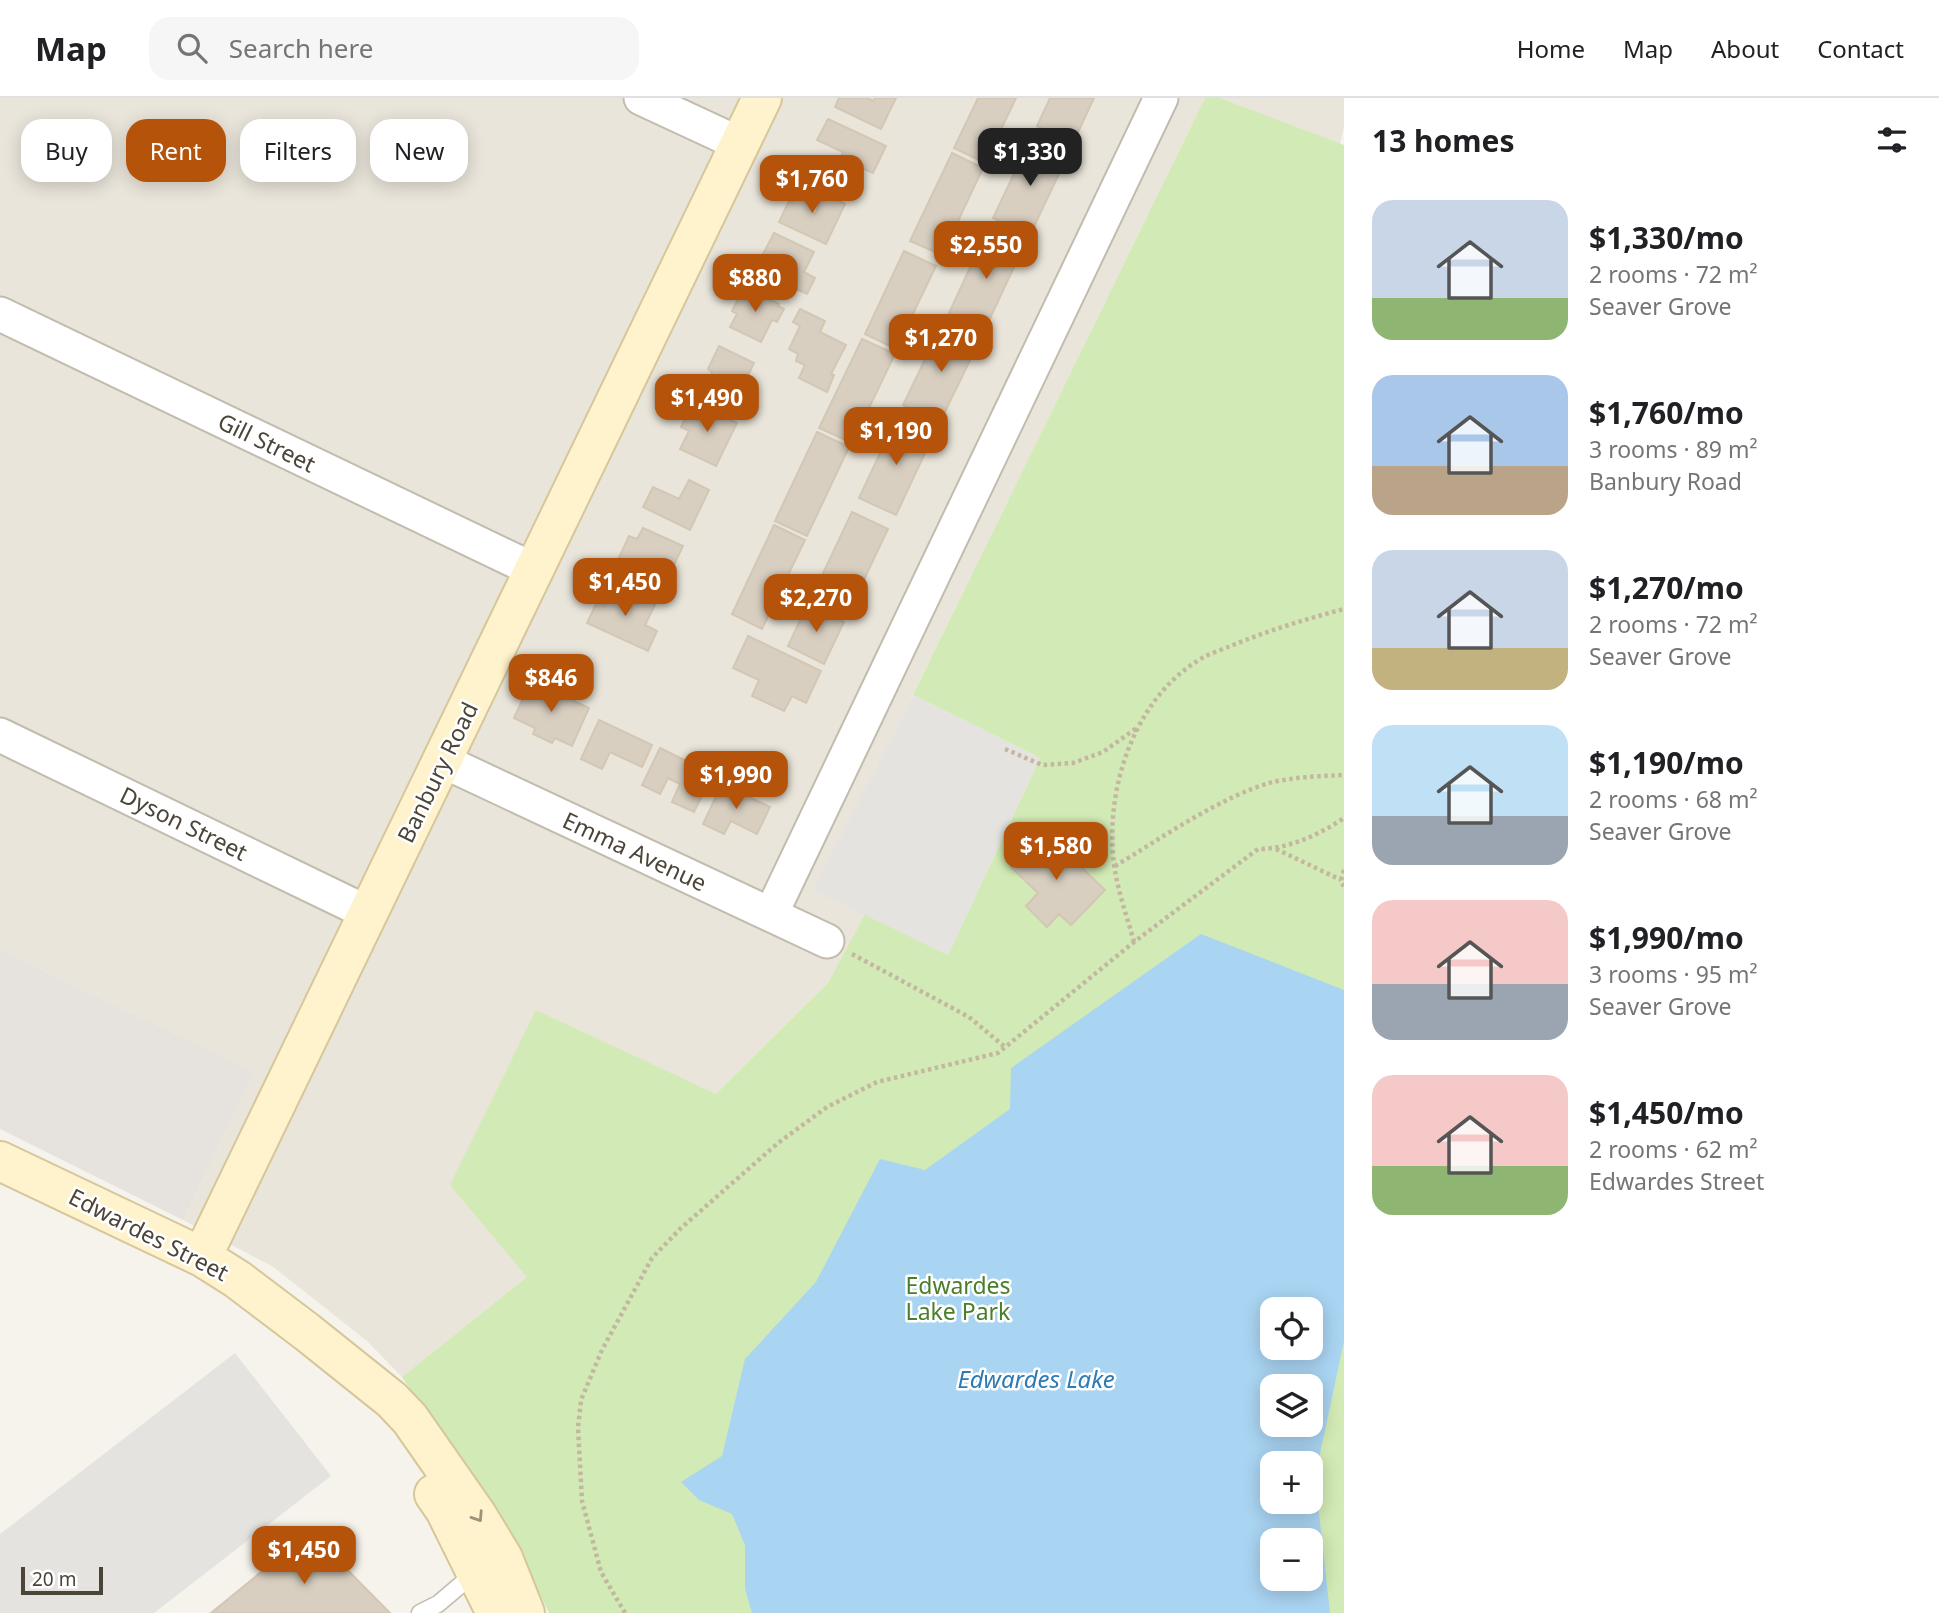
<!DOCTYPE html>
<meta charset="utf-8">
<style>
:root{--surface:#fff;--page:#f6f6f6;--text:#202124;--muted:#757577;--line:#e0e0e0;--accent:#b45309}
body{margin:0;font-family:"Noto Sans",sans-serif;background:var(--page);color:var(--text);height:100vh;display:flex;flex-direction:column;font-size:26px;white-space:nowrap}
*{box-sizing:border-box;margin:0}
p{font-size:23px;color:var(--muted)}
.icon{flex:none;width:38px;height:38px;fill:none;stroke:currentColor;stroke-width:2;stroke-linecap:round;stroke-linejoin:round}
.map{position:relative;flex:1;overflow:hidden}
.panel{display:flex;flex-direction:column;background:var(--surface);width:595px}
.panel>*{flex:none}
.banner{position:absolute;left:21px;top:21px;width:665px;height:63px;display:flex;gap:14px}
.buttons{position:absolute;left:1260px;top:1199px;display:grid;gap:14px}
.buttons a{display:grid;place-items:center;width:63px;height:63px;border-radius:14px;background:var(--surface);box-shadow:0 4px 18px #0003;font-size:35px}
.scale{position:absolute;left:21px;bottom:18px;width:82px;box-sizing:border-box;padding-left:7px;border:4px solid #4b4439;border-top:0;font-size:19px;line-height:24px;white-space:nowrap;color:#4b4439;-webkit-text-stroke:5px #fff;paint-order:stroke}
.price{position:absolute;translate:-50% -60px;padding:0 16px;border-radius:14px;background:var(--accent);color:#fff;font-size:23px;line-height:46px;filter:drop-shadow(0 2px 4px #0008)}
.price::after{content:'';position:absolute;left:50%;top:42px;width:21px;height:16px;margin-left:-10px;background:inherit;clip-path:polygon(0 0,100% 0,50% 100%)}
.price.on{background:#222;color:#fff}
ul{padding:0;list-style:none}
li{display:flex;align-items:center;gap:21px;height:175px;padding:0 28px}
li span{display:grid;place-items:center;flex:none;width:196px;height:140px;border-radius:21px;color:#555}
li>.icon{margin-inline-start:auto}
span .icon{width:84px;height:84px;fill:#fffc;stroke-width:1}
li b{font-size:30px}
h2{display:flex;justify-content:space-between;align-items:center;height:84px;padding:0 28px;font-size:30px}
.tag{padding:0 24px;border-radius:21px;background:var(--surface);box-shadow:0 4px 18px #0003;font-size:24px;line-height:63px}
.tag.on{background:var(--accent);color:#fff}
header{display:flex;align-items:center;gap:42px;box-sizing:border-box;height:98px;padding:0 35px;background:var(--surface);border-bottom:2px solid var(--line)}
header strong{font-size:33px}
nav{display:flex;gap:38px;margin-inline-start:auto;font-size:24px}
.search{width:490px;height:63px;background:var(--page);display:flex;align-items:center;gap:18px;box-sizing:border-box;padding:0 24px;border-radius:21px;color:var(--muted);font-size:26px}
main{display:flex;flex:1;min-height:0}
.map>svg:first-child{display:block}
.residential{fill:#eae5da}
.industrial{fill:#e6e2dd}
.green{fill:#d2eab5;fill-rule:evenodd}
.parking{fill:#e5e3e0}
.water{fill:#a9d4f2;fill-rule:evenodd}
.building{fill:#d8cfc1;stroke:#d3c7b4;stroke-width:2}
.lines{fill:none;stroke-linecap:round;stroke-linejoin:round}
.lane-casing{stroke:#c2bbae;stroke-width:19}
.street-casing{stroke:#c2bbae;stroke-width:37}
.secondary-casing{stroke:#d6c79b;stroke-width:42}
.path{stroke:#c4b79f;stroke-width:4.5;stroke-dasharray:3.5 3.5;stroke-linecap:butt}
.lane{stroke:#fff;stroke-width:16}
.street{stroke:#fff;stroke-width:33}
.secondary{stroke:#fff3cd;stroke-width:38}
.oneway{stroke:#9c937c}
.labels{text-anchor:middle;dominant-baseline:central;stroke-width:5;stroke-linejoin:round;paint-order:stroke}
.street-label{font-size:23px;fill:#4b4439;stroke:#fff}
.park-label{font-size:23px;fill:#4a7f2a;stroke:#fff}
.water-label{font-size:24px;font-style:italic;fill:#2e7ab2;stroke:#fff}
</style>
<header>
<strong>Map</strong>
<div class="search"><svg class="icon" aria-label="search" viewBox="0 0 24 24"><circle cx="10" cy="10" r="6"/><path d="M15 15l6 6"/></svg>Search here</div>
<nav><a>Home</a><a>Map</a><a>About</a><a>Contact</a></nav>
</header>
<main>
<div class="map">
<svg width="1344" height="1515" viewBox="0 0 1344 1515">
<rect width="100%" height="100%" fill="#f6f3ec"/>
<path class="residential" d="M0,0h1205l-292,597 -99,194 51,25 -37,69 -112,112 -180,-85 -9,267 -125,100 -35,-36 -95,-75 -89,-46 72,-148 -255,-122z
M1220,0h124v29l-4,17z"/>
<path class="industrial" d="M0,852l255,122 -72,148 -183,-91z"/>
<path class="green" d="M1205,0h15l124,47v1468h-795l-29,-60 -118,-176 125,-100 -77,-92 86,-175 180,84 112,-111 37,-69 83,41 92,-197 -127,-63zM1272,1211h39v39h-39zM1272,1288h39v38h-39zM1272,1365h39v39h-39zM1272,1442h39v38h-39z"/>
<path class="parking" d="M913,597l127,63 -92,197 -135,-65z
M235,1255l96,123 -177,137h-154v-79z"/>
<path class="water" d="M1201,836l143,56v351l-29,136 15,136h-578l-7,-24v-44l-13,-31 -33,-14 -18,-18 41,-26 23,-97 71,-77 64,-123 45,11 85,-61 1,-41zM1272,1211h39v39h-39zM1272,1288h39v38h-39zM1272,1365h39v39h-39zM1272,1442h39v38h-39z"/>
<path class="building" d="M839,0h28l6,3 2,-3h21l-15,31 -46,-22z
M978,0h38l-31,65 -31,-15z
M1050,0h44l-21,45 -36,-17z
M828,21l58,27 -13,27 -11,-5 -6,14 -22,-11 9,-19 -26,-12z
M1030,42l37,17 -37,78 -37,-17z
M952,55l31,15 -41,87 -32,-14z
M800,89l18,8 -8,16 5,3 9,-20 21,10 -19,40 -47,-22 10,-21 3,2z
M774,135l40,19 -10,20 11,6 -8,16 -48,-22 7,-14 -4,-2z
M986,135l36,17 -37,79 -36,-16z
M904,153l32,15 -40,83 -31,-15z
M744,189l35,17 -1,2 6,3 -7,13 -5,-2 -11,22 -31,-15 7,-13 -5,-3z
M800,211l25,12 -5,11 26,13 -15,29 3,1 -7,17 -28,-14 6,-13 -9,-4 2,-7 -9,-5 11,-23 -7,-4z
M941,228l37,18 -38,78 -37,-17z
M862,241l33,15 -43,89 -33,-15z
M719,248l35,17 -18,38 -30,-14 6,-15 -4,-3z
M693,304l44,21 -21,43 -36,-17 9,-18 -8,-4z
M896,321l37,17 -37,79 -37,-17z
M817,334l32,15 -42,89 -32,-15z
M689,382l20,10 -19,40 -47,-23 10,-20 26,12z
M852,414l36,17 -37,78 -36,-17z
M774,427l31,15 -43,89 -30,-15z
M643,430l40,18 -20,42 -48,-22 14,-30 8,3z
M615,488l40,19 -10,20 12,6 -9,20 -61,-28 10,-21 8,4z
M807,507l37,17 -20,42 -36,-18z
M748,538l73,35 -15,32 -14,-7 -8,15 -32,-15 7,-16 -26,-12z
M531,583l58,27 -17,38 -17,-8 -3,5 -19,-9 2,-6 -21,-10z
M599,622l53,25 -10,22 -32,-15 -8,17 -21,-10z
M660,650l53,26 -19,38 -22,-10 8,-18 -12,-6 -8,16 -18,-9z
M722,686l48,23 -13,27 -26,-13 -7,13 -21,-10z
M1045,734l60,58 -34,35 -12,-11 -12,13 -21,-21 12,-13 -27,-26z
M310,1434l80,81h-179z"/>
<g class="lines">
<defs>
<path id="lane" d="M420,1515l18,-9 39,-33"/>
<path id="street" d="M641,0l99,46
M0,216l534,256
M0,637l368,178
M443,663l384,180
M771,816l390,-816"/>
<path id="secondary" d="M0,1063l202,96 35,22 70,53 85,68 18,19 67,96 26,43 22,55
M202,1159l560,-1159
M434,1396l11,16 51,103"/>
</defs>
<use href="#lane" class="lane-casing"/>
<use href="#street" class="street-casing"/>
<use href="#secondary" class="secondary-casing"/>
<path class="path" d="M1005,651l37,16 31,-2 30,-11 35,-25
M1276,751l65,31
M1115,768c45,-27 108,-71 158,-84 23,-5 48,-6 71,-7
M1344,772l-3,10 3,7
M1134,844c-8,-29 -19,-58 -21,-88 -6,-72 24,-160 91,-197 9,-5 20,-8 29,-12 37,-15 73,-26 111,-36
M852,856l117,63 36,30
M625,1515l-24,-41 -19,-71 -4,-73 3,-28 21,-50 50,-92 29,-30 97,-85 49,-36 50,-25 121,-29 136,-111 124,-93c30,0 61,-14 86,-31"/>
<use href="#lane" class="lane"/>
<use href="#street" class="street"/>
<use href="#secondary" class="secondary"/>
</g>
<defs><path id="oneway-chevron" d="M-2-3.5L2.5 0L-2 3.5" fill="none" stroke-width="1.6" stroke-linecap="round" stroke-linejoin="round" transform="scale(1.75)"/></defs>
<use class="oneway" href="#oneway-chevron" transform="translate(478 1419) rotate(57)"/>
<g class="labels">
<g class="street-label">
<text transform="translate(267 344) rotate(26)">Gill Street</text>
<text transform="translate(437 674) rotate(-64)">Banbury Road</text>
<text transform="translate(184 725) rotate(26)">Dyson Street</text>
<text transform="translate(635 753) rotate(25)">Emma Avenue</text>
<text transform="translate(149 1136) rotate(27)">Edwardes Street</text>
</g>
<g class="park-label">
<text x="958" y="1187">Edwardes<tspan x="958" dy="26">Lake Park</tspan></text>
</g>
<g class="water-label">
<text x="1036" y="1280">Edwardes Lake</text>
</g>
</g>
</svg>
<div class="buttons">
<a><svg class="icon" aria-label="locate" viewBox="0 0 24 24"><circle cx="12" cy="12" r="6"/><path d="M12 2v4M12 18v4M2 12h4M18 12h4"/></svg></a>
<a><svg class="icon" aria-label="layers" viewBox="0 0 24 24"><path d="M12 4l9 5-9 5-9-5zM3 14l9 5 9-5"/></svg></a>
<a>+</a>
<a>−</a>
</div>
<div class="scale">20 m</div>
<b class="price on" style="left:1030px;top:90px">$1,330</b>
<b class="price" style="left:812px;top:117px">$1,760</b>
<b class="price" style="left:986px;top:183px">$2,550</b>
<b class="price" style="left:755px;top:216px">$880</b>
<b class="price" style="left:941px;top:276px">$1,270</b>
<b class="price" style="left:707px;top:336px">$1,490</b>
<b class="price" style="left:896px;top:369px">$1,190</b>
<b class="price" style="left:625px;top:520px">$1,450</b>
<b class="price" style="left:816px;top:536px">$2,270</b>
<b class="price" style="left:551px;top:616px">$846</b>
<b class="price" style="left:736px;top:713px">$1,990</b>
<b class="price" style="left:1056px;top:784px">$1,580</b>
<b class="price" style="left:304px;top:1488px">$1,450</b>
<div class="banner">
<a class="tag">Buy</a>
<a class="tag on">Rent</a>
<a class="tag">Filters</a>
<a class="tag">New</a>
</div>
</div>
<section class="panel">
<h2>13 homes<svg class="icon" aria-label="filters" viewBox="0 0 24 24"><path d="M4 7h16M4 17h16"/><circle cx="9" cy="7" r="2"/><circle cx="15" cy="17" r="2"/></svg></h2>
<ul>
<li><span style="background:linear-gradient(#c9d6e8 70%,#8fb573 0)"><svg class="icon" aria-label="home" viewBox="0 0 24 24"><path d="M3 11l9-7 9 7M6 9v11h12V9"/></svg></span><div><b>$1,330/mo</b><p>2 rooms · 72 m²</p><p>Seaver Grove</p></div></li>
<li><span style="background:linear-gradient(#a9c7e8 65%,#b9a48a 0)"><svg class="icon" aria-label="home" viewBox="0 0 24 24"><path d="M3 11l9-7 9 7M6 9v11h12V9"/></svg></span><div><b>$1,760/mo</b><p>3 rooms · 89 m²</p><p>Banbury Road</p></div></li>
<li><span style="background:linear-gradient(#c9d6e8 70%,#c2b280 0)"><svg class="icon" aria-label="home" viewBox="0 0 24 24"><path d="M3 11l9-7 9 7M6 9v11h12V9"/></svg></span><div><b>$1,270/mo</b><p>2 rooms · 72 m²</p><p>Seaver Grove</p></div></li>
<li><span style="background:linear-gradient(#bfe0f5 65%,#9aa5b1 0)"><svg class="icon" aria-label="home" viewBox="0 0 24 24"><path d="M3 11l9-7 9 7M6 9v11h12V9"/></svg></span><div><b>$1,190/mo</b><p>2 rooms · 68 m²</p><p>Seaver Grove</p></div></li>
<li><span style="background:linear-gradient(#f6c9c9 60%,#9aa5b1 0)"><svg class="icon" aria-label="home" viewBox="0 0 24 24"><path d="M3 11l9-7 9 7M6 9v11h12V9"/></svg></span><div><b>$1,990/mo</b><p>3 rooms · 95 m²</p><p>Seaver Grove</p></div></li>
<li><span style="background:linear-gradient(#f6c9c9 65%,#8fb573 0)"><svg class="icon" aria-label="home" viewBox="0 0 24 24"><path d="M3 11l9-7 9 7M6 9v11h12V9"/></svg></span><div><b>$1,450/mo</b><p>2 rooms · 62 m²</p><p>Edwardes Street</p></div></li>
</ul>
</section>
</main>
